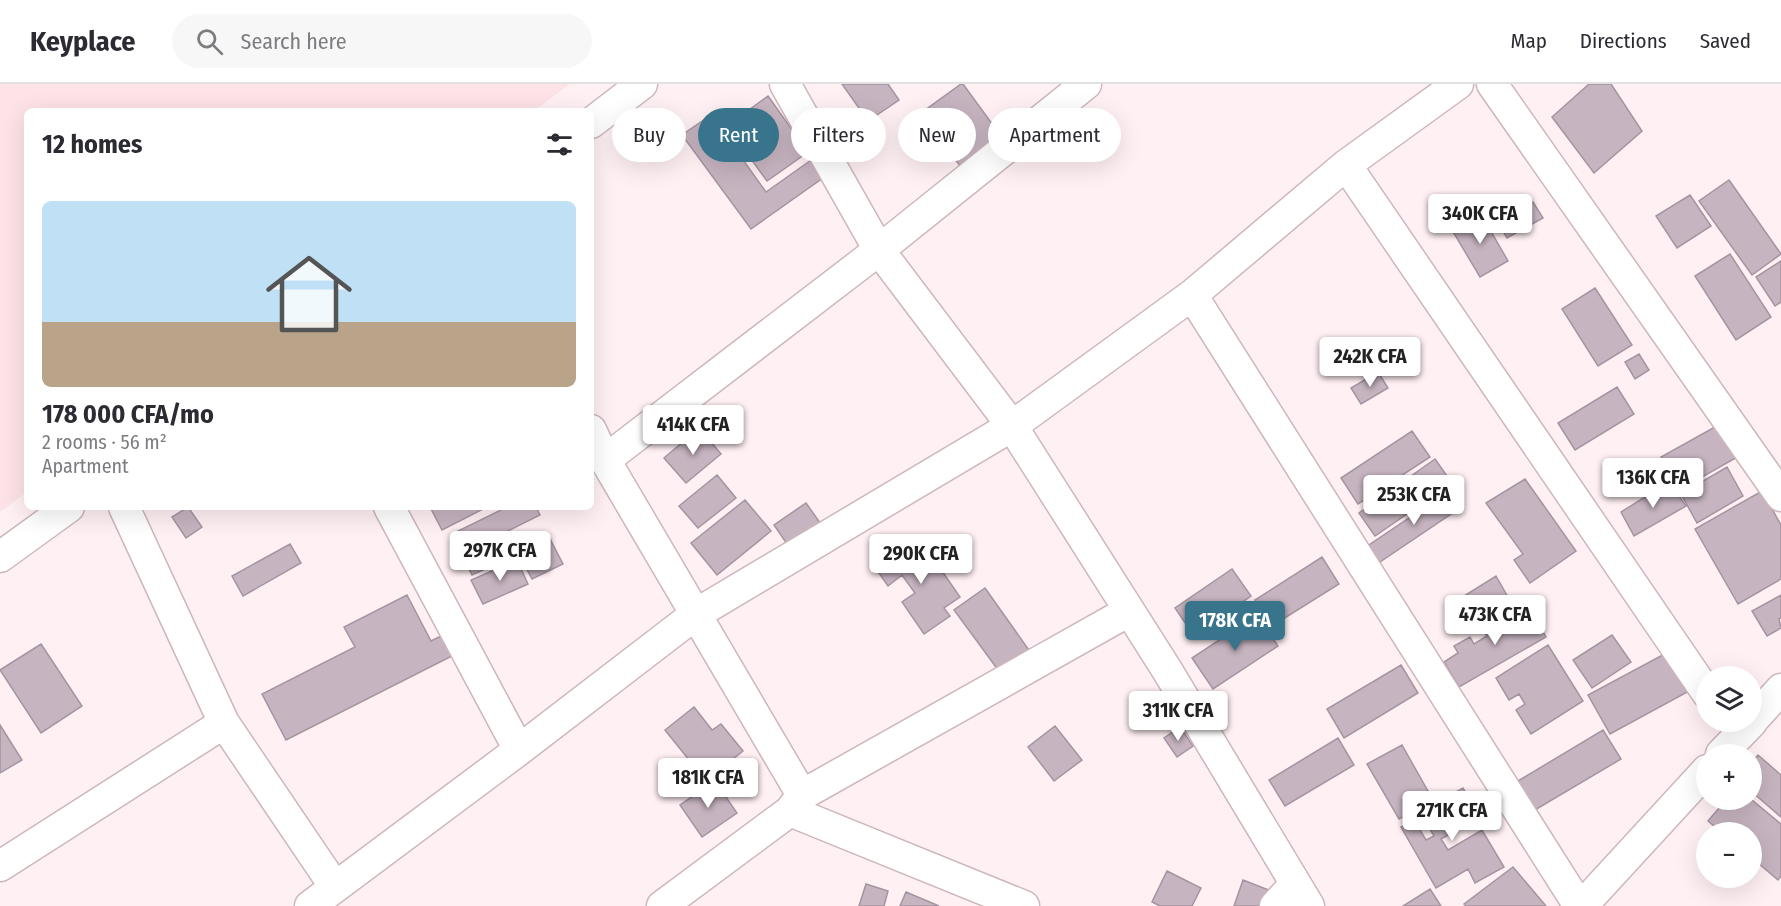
<!DOCTYPE html>
<meta charset="utf-8">
<style>
:root{--surface:#fff;--page:#f7f7f7;--text:#2b2b33;--muted:#7c7c81;--line:#e1e1e2;--accent:#38748b}
body{margin:0;font-family:"Fira Sans Condensed",sans-serif;background:var(--page);color:var(--text);height:100vh;display:flex;flex-direction:column;font-size:22px;white-space:nowrap}
*{box-sizing:border-box;margin:0}
p{font-size:20px;color:var(--muted)}
.icon{flex:none;width:33px;height:33px;fill:none;stroke:currentColor;stroke-width:2;stroke-linecap:round;stroke-linejoin:round}
.map{position:relative;flex:1;overflow:hidden}
.drawer{position:absolute;left:24px;top:24px;width:570px;height:402px;display:flex;flex-direction:column;background:var(--surface);border-radius:9px;box-shadow:0 6px 24px #0002}
.drawer>*{flex:none}
.hud{position:absolute;left:612px;top:24px;width:570px;height:54px;display:flex;gap:12px}
.fabs{position:absolute;left:1696px;top:582px;display:grid;gap:12px}
.fabs a{display:grid;place-items:center;width:66px;height:66px;border-radius:50%;background:var(--surface);box-shadow:0 6px 24px #0002;font-size:30px}
.price{position:absolute;translate:-50% -51px;padding:0 14px;border-radius:6px;background:#fff;color:#222;font-size:20px;line-height:39px;filter:drop-shadow(0 2px 3px #0008)}
.price::after{content:'';position:absolute;left:50%;top:36px;width:18px;height:14px;margin-left:-9px;background:inherit;clip-path:polygon(0 0,100% 0,50% 100%)}
.price.active{background:var(--accent);color:#fff}
ul{padding:0;list-style:none}
li{display:grid;align-content:center;gap:12px;height:318px;padding:0 18px}
li+li{border-top:2px solid var(--line)}
li span{display:grid;place-items:center;height:186px;border-radius:9px;color:#555}
li>.icon{margin-inline-start:auto}
span .icon{width:108px;height:108px;fill:#fffc;stroke-width:1}
li b{font-size:26px}
h2{display:flex;justify-content:space-between;align-items:center;height:72px;padding:0 18px;font-size:26px}
.tag{padding:0 21px;border-radius:27px;background:var(--surface);box-shadow:0 6px 24px #0002;font-size:21px;line-height:54px}
.tag.active{background:var(--accent);color:#fff}
header{display:flex;align-items:center;gap:36px;box-sizing:border-box;height:84px;padding:0 30px;background:var(--surface);border-bottom:2px solid var(--line)}
header strong{font-size:28px}
nav{display:flex;gap:33px;margin-inline-start:auto;font-size:21px}
.search{width:420px;height:54px;background:var(--page);display:flex;align-items:center;gap:15px;box-sizing:border-box;padding:0 21px;border-radius:33px;color:var(--muted);font-size:22px}
.map>svg:first-child{display:block}
.built{fill:#fde3e8}
.building{fill:#c6b4c0;stroke:#a594a0;stroke-width:1.5}
.lines{fill:none;stroke-linecap:round;stroke-linejoin:round}
.minor-casing{stroke:#cdb7bb;stroke-width:33}
.minor{stroke:#fff;stroke-width:30}
</style>
<header>
<strong>Keyplace</strong>
<div class="search"><svg class="icon" aria-label="search" viewBox="0 0 24 24"><circle cx="10" cy="10" r="6"/><path d="M15 15l6 6"/></svg>Search here</div>
<nav><a>Map</a><a>Directions</a><a>Saved</a></nav>
</header>
<div class="map">
<svg width="1781" height="822" viewBox="0 0 1781 822">
<rect width="100%" height="100%" fill="#fff0f3"/>
<path class="built" d="M0,0h570l-36,27h-507v381l-27,20z"/>
<path class="building" d="M842,0h46l11,16 -31,21z
M961,0h2l38,52 -41,30 -39,-53z
M1589,0h22l31,47 -48,42 -42,-56z
M768,12l40,56 -41,29 -40,-55z
M711,31l55,77 48,-34 13,17 -76,54 -69,-94z
M1729,96l52,74 -29,21 -53,-74z
M1690,111l21,31 -34,22 -21,-32z
M1533,118l10,16 -36,20 -9,-16z
M1481,130l27,47 -28,16 -28,-47z
M1730,170l41,63 -35,23 -41,-64z
M1781,177v41l-6,4 -19,-29z
M1595,204l37,57 -34,21 -36,-57z
M1639,270l10,16 -14,9 -10,-17z
M1378,288l10,16 -27,16 -10,-16z
M1617,303l17,27 -59,36 -17,-27z
M1722,339l19,32 -62,35 -18,-33z
M699,344l22,26 -35,29 -22,-25z
M1412,347l18,26 -72,47 -17,-26z
M1435,375l17,24 -77,53 -16,-23z
M1727,383l16,29 -46,27 -16,-29z
M717,391l19,23 -38,30 -19,-22z
M1525,395l51,72 -46,32 -16,-23 9,-6 -37,-51z
M1669,398l17,24 -52,30 -13,-24z
M1452,405l11,17 -86,58 -11,-17z
M1762,407l19,34v54l-43,25 -43,-75z
M745,416l26,31 -54,44 -26,-32z
M806,419l29,41 -33,22 -28,-41z
M188,423l14,20 -16,11 -14,-21z
M430,423h57l-45,23z
M507,423h29l4,8 -72,36 -10,-20z
M506,453l9,18 -43,20 -9,-18z
M549,453l14,27 -31,15 -14,-27z
M922,458l38,55 -16,11 6,8 -26,18 -22,-32 13,-9 -13,-18 -14,11 -14,-20 26,-18 5,6z
M290,460l11,19 -58,33 -11,-20z
M1322,473l17,27 -67,42 -17,-26z
M517,476l11,24 -45,20 -12,-24z
M1232,485l19,27 -57,40 -19,-28z
M1496,492l12,21 -31,20 -13,-21z
M985,504l46,65 -30,21 -47,-64z
M407,511l24,46 14,-7 11,20 -170,86 -24,-46 93,-47 -11,-20z
M1781,511v23l-2,1 2,9 -14,8 -15,-25z
M1526,519l20,34 -87,50 -15,-25 14,-9 -4,-7 16,-9 4,7 13,-8 -5,-8 15,-8 5,8 14,-8 -5,-7z
M1257,531l21,31 -65,43 -21,-31z
M1612,551l19,27 -39,26 -19,-28z
M41,560l41,62 -41,27 -41,-63z
M1548,561l35,56 -52,33 -15,-24 9,-6 -6,-10 -10,6 -13,-22z
M1670,567l21,39 -81,44 -22,-39z
M1401,581l17,28 -74,45 -17,-29z
M694,623l18,23 9,-6 22,27 -37,30 -41,-51z
M0,641l22,35 -22,13z
M1055,642l27,34 -28,21 -26,-34z
M1180,643l13,19 -16,11 -13,-19z
M1603,646l18,29 -86,51 -17,-29z
M1338,654l16,27 -69,41 -16,-26z
M1402,661l31,55 -34,19 -32,-55z
M1758,671l23,20v42l-29,-25v-30z
M715,697l22,32 -35,24 -22,-32z
M1463,704l17,29 -39,22 7,11 34,-20 22,37 -29,16 -7,-14 -32,19 -35,-61 13,-7 12,20 8,-4 -14,-24z
M1726,716h26l29,24v52l-3,4 -26,-22v-26h-31l-13,-11z
M1513,783l33,39h-80l-2,-2z
M1167,787l34,17 -9,18h-32l-8,-4z
M1243,796l41,16 -4,10h-46z
M866,800l22,7 -4,15h-25z
M1430,805l11,17h-38z
M906,808l33,14h-39z"/>
<g class="lines">
<defs>
<path id="minor" d="M785,0l94,166 133,176 155,244 142,236
M1492,0l289,412
M591,39l51,-39
M1346,81l361,528
M1192,211l387,611
M591,346l14,30 197,335
M605,376l274,-210 207,-166
M124,423l100,216 111,164
M389,423l130,243
M0,473l69,-50
M1752,637l29,-32
M1721,670l31,-32
M790,727l234,95
M0,782l224,-143
M310,822l209,-156 177,-136 316,-188 180,-131 154,-130 112,-81
M662,822l128,-95 12,-16 327,-184
M1275,822l20,-22
M1582,822l125,-136"/>
</defs>
<use href="#minor" class="minor-casing"/>
<use href="#minor" class="minor"/>
</g>
</svg>
<div class="fabs">
<a><svg class="icon" aria-label="layers" viewBox="0 0 24 24"><path d="M12 4l9 5-9 5-9-5zM3 14l9 5 9-5"/></svg></a>
<a>+</a>
<a>−</a>
</div>
<b class="price" style="left:1480px;top:161px">340K CFA</b>
<b class="price" style="left:1370px;top:304px">242K CFA</b>
<b class="price" style="left:693px;top:372px">414K CFA</b>
<b class="price" style="left:1653px;top:425px">136K CFA</b>
<b class="price" style="left:1414px;top:442px">253K CFA</b>
<b class="price" style="left:500px;top:498px">297K CFA</b>
<b class="price" style="left:921px;top:501px">290K CFA</b>
<b class="price" style="left:1495px;top:562px">473K CFA</b>
<b class="price active" style="left:1235px;top:568px">178K CFA</b>
<b class="price" style="left:1178px;top:658px">311K CFA</b>
<b class="price" style="left:708px;top:725px">181K CFA</b>
<b class="price" style="left:1452px;top:758px">271K CFA</b>
<div class="hud">
<a class="tag">Buy</a>
<a class="tag active">Rent</a>
<a class="tag">Filters</a>
<a class="tag">New</a>
<a class="tag">Apartment</a>
</div>
<section class="drawer">
<h2>12 homes<svg class="icon" aria-label="filters" viewBox="0 0 24 24"><path d="M4 7h16M4 17h16"/><circle cx="9" cy="7" r="2"/><circle cx="15" cy="17" r="2"/></svg></h2>
<ul>
<li><span style="background:linear-gradient(#bfe0f5 65%,#b9a48a 0)"><svg class="icon" aria-label="home" viewBox="0 0 24 24"><path d="M3 11l9-7 9 7M6 9v11h12V9"/></svg></span><div><b>178 000 CFA/mo</b><p>2 rooms · 56 m²</p><p>Apartment</p></div></li>
</ul>
</section>
</div>
